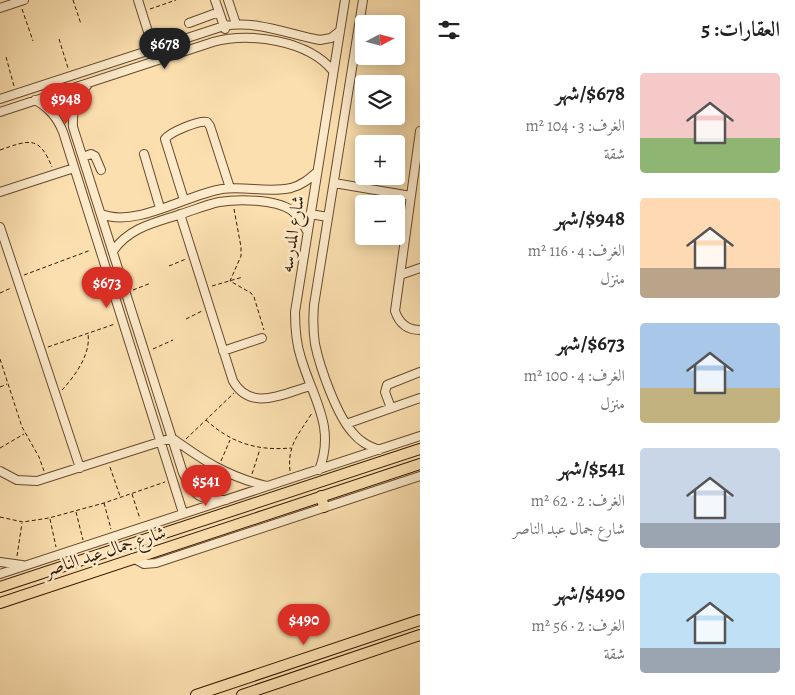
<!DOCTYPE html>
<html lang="ar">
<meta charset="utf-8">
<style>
:root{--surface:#fff;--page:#f6f6f6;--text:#222;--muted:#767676;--accent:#d93025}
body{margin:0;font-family:Alegreya,Amiri,serif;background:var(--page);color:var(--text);direction:rtl;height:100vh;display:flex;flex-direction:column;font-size:19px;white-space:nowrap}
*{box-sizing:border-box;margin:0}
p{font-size:16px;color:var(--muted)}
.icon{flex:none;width:28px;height:28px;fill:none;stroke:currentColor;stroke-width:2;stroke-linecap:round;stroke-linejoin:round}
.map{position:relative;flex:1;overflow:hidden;direction:ltr}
.side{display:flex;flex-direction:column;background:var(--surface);width:375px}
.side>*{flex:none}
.needle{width:32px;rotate:83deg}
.tools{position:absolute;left:355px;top:15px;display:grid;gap:10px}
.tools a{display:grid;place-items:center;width:50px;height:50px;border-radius:5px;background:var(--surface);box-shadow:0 2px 12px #0003;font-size:25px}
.price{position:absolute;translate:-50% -42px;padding:0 11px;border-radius:18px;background:var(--accent);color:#fff;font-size:16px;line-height:32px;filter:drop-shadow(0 1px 2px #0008)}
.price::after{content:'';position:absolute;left:50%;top:30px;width:15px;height:11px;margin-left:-8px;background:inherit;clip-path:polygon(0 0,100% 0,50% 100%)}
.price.active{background:#222;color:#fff}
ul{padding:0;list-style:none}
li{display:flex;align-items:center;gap:15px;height:125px;padding:0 15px}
li span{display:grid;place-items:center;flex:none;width:140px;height:100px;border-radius:5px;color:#555}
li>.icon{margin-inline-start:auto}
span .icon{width:60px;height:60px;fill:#fffc;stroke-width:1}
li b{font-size:21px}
h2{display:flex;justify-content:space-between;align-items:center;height:60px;padding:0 15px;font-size:21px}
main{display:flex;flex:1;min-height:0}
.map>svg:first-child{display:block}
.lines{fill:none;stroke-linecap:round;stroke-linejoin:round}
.minor-casing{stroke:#664a2c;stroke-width:10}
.major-casing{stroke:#341800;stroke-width:12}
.path{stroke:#341800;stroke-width:1;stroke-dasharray:4 2.5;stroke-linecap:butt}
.minor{stroke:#fceacb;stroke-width:8}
.major{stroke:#fbdfaf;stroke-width:10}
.labels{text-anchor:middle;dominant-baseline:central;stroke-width:5;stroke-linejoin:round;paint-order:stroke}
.street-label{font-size:18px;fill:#341800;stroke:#fceacb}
</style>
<main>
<section class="side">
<h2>العقارات: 5<svg class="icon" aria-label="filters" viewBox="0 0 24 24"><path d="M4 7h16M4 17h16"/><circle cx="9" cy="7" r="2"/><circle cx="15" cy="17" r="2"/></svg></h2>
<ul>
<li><span style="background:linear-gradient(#f6c9c9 65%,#8fb573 0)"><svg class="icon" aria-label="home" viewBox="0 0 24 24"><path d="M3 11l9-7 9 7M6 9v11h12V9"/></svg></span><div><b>$678/شهر</b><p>الغرف: 3 · 104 m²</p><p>شقة</p></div></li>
<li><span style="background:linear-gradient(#ffd9b3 70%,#b9a48a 0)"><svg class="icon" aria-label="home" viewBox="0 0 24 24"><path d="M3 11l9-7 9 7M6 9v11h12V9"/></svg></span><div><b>$948/شهر</b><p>الغرف: 4 · 116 m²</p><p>منزل</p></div></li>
<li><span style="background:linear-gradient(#a9c7e8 65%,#c2b280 0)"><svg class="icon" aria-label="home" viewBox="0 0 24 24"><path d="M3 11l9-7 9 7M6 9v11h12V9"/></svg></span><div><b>$673/شهر</b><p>الغرف: 4 · 100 m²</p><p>منزل</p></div></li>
<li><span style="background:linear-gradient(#c9d6e8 75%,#9aa5b1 0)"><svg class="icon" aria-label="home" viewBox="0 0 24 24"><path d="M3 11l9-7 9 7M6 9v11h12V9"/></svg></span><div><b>$541/شهر</b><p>الغرف: 2 · 62 m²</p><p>شارع جمال عبد الناصر</p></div></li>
<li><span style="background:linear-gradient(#bfe0f5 75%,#9aa5b1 0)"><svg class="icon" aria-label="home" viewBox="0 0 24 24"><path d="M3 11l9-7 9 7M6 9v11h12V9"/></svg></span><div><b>$490/شهر</b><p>الغرف: 2 · 56 m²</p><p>شقة</p></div></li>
</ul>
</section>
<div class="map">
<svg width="420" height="695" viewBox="0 0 420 695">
<rect width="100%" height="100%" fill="#fbdfaf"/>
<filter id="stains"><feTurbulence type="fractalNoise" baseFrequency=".004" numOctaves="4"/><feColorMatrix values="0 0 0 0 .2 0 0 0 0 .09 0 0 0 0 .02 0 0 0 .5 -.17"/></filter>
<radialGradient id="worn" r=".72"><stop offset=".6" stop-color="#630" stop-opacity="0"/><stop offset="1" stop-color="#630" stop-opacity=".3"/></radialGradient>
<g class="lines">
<defs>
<path id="minor" d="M138,0l17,54
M215,0l10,29
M228,0l8,24
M363,0l-49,305c-1,13 -1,26 1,39 5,24 22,72 38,89 7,9 16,13 26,17
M0,8l24,-8
M189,23l30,-11
M89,83c-12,13 -17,26 -16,44l110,346c10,23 18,28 43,27
M0,99l224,-73c32,-6 64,8 96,14l11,-2 9,-7
M35,100c14,8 22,17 28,32l120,381
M0,112l213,-70c36,-10 95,-2 120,29
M420,131l-25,180c4,12 12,19 25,19
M144,154l16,54
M83,157l8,-3 4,2 6,14
M334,183l77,13
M0,192l74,-24
M184,200l-19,-61c5,-7 34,-19 42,-17l3,4 20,62
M101,214c35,14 85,-19 121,-25 23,-3 47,4 69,-1 11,-3 18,-9 26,-16
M180,214l53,167c18,31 50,13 77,5
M310,214l18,3
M0,227l80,241
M113,251c16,-23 40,-28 65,-36 14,-4 27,-10 41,-13 19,-3 56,-3 72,8 8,6 12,13 16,21
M400,275l20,-7
M223,351l39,-13
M391,408l-6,-16 2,-7 33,-13
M346,424l74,-26
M319,470c17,-43 -6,-71 -18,-112 -5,-15 -6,-30 -6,-46l50,-312
M0,471l17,9 20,1 135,-43c32,23 56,39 95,48
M133,558l11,6 12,-1 264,-87
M0,562l22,3
M0,574l420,-138"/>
<path id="major" d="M321,496l3,11
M0,587l420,-138
M0,603l420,-139
M196,695l224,-75
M242,695l178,-60"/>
</defs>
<use href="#minor" class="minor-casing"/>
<use href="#major" class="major-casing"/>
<path class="path" d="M73,0l8,24
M22,9l11,32
M150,9l26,-9
M59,39l9,29
M6,57l8,29
M0,150c29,-10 39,-15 52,17
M234,209l7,38v9l-11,25 21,12 3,4 10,33
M169,266l17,-7
M24,275l67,-25
M212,286l31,-9
M133,290l18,-7
M0,293l11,-5
M186,319l16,-8
M48,347l67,-23
M153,349l20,-9
M0,359l22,68 17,30 5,14
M0,387l7,-3
M62,390c13,-14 29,-36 26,-56
M206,420c25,23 51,31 85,28
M186,439l48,-46
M0,448l24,-14
M221,461l9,-21
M110,467l10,29
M290,471c-3,-26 9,-37 22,-58
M252,474l8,-25
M132,494l8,25
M104,503l7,26
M76,512l7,28
M0,517l23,5 26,-4 55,-15 61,-21
M50,519l6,28
M17,556l5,-33"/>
<use href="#minor" class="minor"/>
<use href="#major" class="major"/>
</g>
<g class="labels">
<g class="street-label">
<text transform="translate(292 234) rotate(-81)">شارع المدرسه</text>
<text transform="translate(105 551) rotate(-18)">شارع جمال عبد الناصر</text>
</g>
</g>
<rect width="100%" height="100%" filter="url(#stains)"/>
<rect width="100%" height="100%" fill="url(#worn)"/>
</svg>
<div class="tools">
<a><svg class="needle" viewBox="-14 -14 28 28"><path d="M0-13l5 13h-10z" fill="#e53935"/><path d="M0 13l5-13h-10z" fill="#767676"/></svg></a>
<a><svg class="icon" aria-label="layers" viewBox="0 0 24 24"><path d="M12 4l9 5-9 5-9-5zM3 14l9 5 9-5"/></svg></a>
<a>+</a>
<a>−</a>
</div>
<b class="price active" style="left:165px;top:70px">$678</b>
<b class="price" style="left:66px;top:125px">$948</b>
<b class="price" style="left:107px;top:309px">$673</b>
<b class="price" style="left:206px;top:507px">$541</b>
<b class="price" style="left:304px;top:646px">$490</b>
</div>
</main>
